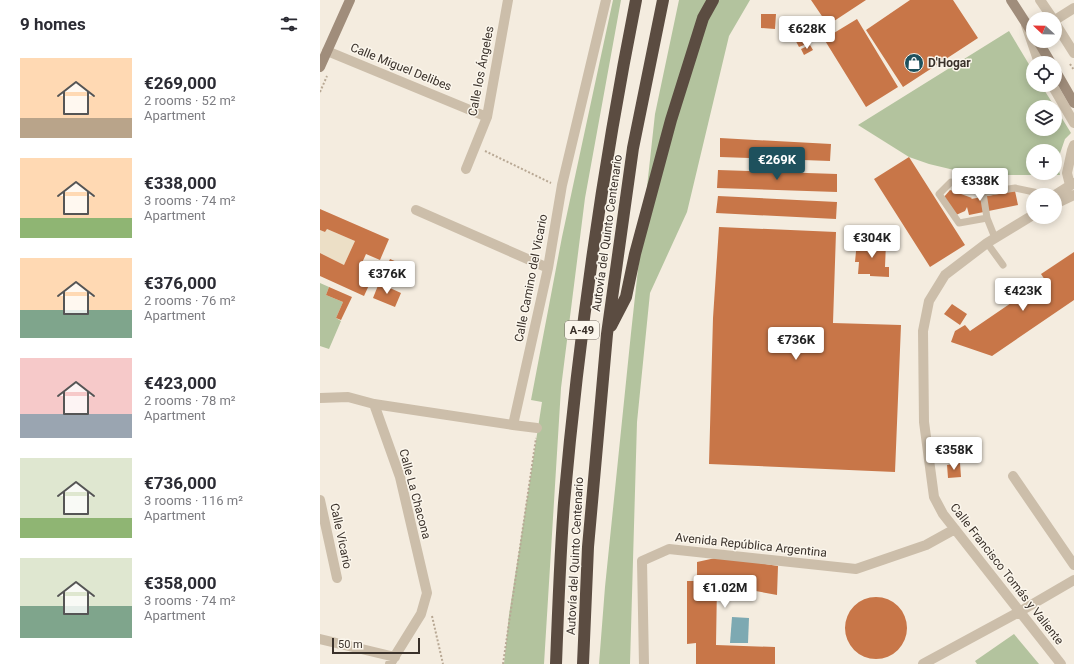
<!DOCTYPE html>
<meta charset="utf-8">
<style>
:root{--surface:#fff;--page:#f7f7f7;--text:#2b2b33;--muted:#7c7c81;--accent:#1e515d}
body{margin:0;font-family:Roboto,sans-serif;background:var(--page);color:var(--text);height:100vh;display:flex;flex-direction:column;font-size:15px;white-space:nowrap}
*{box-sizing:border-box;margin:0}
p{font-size:13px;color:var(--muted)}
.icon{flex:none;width:22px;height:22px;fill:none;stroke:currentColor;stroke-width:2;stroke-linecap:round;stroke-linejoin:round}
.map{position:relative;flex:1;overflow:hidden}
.side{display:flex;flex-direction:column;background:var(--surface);width:320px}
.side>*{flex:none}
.needle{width:26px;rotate:292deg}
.buttons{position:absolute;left:706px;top:12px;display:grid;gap:8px}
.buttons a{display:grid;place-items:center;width:36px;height:36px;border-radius:50%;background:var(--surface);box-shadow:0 2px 10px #0003;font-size:20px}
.scale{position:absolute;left:12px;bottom:10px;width:88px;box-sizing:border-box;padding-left:4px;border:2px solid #3a312a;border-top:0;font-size:11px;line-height:14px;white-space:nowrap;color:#3a312a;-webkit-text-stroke:3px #fbf6ec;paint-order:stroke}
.price{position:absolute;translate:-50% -34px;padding:0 9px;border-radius:4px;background:#fff;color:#222;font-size:13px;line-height:26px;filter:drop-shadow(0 1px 2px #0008)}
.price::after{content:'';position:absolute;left:50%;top:24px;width:12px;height:9px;margin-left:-6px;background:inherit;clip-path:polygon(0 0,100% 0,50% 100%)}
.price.current{background:var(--accent);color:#fff}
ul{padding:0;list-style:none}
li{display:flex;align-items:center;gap:12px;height:100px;padding:0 20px}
li span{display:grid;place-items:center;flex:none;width:112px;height:80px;border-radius:0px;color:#555}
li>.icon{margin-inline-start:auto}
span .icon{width:48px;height:48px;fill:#fffc;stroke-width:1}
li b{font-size:17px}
h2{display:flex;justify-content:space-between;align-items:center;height:48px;padding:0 20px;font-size:17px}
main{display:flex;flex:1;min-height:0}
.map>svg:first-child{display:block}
.green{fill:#b3c39e;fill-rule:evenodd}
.plaza{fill:#ecdfc6}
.water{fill:#7da9b2}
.building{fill:#c87648}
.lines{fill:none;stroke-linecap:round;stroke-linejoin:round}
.path{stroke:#b8a894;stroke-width:2;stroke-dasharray:2 2;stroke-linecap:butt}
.lane{stroke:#ccbeaa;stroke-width:7}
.street{stroke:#ccbeaa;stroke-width:10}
.secondary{stroke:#a08d7b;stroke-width:10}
.highway{stroke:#5b4c41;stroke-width:12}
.labels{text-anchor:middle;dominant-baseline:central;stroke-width:3;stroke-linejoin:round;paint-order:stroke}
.shield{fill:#fbf6ec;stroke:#746c64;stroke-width:1}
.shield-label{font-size:11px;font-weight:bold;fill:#3a312a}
.poi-label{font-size:12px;font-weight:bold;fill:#3a312a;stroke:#fbf6ec;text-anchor:start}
.street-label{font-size:12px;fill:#3a312a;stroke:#fbf6ec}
</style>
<main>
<section class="side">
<h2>9 homes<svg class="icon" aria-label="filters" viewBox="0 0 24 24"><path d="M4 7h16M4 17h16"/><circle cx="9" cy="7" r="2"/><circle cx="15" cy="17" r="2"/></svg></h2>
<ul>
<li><span style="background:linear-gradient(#ffd9b3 75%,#b9a48a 0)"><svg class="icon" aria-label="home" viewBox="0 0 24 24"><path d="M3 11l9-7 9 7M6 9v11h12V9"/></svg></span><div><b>€269,000</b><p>2 rooms · 52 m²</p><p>Apartment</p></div></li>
<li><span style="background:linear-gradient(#ffd9b3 75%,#8fb573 0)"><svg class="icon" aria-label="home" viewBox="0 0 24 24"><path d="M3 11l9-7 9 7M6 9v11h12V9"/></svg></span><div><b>€338,000</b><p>3 rooms · 74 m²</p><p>Apartment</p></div></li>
<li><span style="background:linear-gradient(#ffd9b3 65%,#7fa58c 0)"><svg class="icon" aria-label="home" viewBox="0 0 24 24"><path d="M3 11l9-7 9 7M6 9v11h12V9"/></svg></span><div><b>€376,000</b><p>2 rooms · 76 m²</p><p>Apartment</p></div></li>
<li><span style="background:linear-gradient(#f6c9c9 70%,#9aa5b1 0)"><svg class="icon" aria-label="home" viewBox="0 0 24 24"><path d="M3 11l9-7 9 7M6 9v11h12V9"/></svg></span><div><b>€423,000</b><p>2 rooms · 78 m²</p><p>Apartment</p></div></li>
<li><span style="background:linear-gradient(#dfe7d0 75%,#8fb573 0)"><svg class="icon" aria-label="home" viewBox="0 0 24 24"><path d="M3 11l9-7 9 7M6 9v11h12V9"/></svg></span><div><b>€736,000</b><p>3 rooms · 116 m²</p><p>Apartment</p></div></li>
<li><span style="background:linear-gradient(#dfe7d0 60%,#7fa58c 0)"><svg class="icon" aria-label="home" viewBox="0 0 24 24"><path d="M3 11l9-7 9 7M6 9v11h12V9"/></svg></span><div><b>€358,000</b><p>3 rooms · 74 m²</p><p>Apartment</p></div></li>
</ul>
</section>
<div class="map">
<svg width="754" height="664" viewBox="0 0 754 664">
<rect width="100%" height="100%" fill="#f4ecdf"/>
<path class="green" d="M293,0h8l-36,198 -24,190 -17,276h-40l5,-49 33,-213 -11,-2 31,-163z
M359,0h71l-21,36 -42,176 -37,81 -13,129 -7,242h-31l6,-77 26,-254 24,-219z
M689,31l24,40v14h8l14,22h-22v22h22v-22l16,26 -6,6 -8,23 3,13h-85l-46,-11 -20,-7 -51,-32zM713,151h22v22h-22z
M0,283l9,4 -3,8 17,7 -7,16 5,3 -12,28 -9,-3z
M694,634l25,30h-62l-2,-3z"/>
<path class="plaza" d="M7,229l28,12 -11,24 -24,-12v-23l5,2z"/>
<path class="water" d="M412,617l17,1 -1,25h-18z"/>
<path class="building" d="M491,0h55l-38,25z
M590,0h43l25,38 -75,49 -37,-57z
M441,14h15l-1,15 -14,-1z
M537,19l41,68 -32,20 -42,-68z
M481,29l8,14 -10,4 -7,-13z
M490,45l3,5 -9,5 -3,-6z
M400,138l111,6 -1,17 -110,-4z
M589,157l56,88 -35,22 -56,-88z
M398,170l119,4v18l-120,-4z
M630,190l22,8 -1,1 44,-8 3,14 -49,10 -2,-8 -2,4 -9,4 -12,-18z
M398,196l119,6 -1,17 -120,-6z
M0,209l69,30 -9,21 -14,-6 -4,9 14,7 -12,26 -44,-20v-23l24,12 11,-24 -28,-12 -2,3 -5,-2z
M399,227l117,5 -3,91 68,2 -6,147 -186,-8 4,-146z
M537,241l29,2 -1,24h4v10l-19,-1v-2h-12l1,-12h-4z
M754,252v48l-82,56 -41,-14 4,-11 10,-6 5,6 75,-51 -4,-6z
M70,259l21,9 -3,8 -2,-1 -4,8 -19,-8z
M59,283l22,10 -6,14 -22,-9z
M9,287l23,10 -11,23 -5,-2 7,-16 -17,-7z
M632,304l15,10 -7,11 -16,-11z
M640,463l1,14 -13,1 -1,-13z
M400,557l58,9 -1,29 -60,-11 -1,61 59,2v17h-79v-21l-9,1v-63h10v-19z
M525 628a31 31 0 1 1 62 0a31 31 0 1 1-62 0Z"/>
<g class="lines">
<path class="path" d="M750,64l4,6
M0,92l7,-16
M165,151l66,32
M112,616l11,48
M183,664l33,-226"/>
<path class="lane" d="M663,193l-32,-11 -12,12 20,29 28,-5
M675,238l-8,-20 -4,-25 32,-5 33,7
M667,243l16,22"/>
<path class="street" d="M720,0l13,19
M735,20l19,-12
M735,23l19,30
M706,25l13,38
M7,51l160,66
M732,85l22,38
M146,169l21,-52 21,-117
M750,185l-3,-12 5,-23 2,-5
M735,195l19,-12
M735,204l19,-9
M96,210l132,58
M713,215l-46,28 -42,32 -16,26 -6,30 1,91 10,75 9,17 118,150
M0,398l28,-1 26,7 139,21 35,-157 14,-83 44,-185
M54,404l26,73 27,116 -6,21 -31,50
M193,425l24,3
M693,476l61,89
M0,500l17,78
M0,639l75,18
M324,664l-2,-103 27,-12 187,20 70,-24 29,-16
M603,664l96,-52 55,-32"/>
<path class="secondary" d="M691,0l22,34
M718,41l13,22
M0,67l30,-67
M735,70l19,33"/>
<path class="highway" d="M291,326l15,-29 9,-43 36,-134 32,-102 10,-18
M236,664c2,-54 4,-108 8,-161 15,-169 39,-337 72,-503
M263,664l5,-117 19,-213 26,-186 30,-148"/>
</g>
<defs>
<symbol id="shop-disc" viewBox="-11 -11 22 22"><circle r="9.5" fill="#1e515d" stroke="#fbf6ec"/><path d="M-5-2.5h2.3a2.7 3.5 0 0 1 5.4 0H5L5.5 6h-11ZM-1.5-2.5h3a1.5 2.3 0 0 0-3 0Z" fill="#fff"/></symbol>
</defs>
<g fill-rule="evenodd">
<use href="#shop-disc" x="583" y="52" width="22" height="22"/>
</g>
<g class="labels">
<rect class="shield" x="245" y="321" width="34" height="18" rx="3"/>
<g class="shield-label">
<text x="262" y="330">A-49</text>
</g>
<g class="poi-label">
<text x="608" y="63">D'Hogar</text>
</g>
<g class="street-label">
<text transform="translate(81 67) rotate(22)">Calle Miguel Delibes</text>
<text transform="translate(161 71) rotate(-79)">Calle los Ángeles</text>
<text transform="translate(287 233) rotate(-82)">Autovía del Quinto Centenario</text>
<text transform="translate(211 278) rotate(-79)">Calle Camino del Vicario</text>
<text transform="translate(95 494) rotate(75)">Calle La Chacona</text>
<text transform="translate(21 536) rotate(78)">Calle Vicario</text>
<text transform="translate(431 545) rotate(6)">Avenida República Argentina</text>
<text transform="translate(255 556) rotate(-87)">Autovía del Quinto Centenario</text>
<text transform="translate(687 574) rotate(52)">Calle Francisco Tomás y Valiente</text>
</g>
</g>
</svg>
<div class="buttons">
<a><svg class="needle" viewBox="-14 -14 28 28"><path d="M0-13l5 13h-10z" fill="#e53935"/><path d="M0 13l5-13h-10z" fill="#7c7c81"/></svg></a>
<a><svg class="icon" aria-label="locate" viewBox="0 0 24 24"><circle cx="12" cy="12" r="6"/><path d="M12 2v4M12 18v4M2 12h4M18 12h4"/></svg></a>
<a><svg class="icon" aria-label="layers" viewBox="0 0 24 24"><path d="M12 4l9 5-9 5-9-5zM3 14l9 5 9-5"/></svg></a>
<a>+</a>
<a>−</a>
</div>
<div class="scale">50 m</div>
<b class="price" style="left:487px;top:50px">€628K</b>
<b class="price current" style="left:457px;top:181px">€269K</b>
<b class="price" style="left:660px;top:202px">€338K</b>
<b class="price" style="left:552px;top:259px">€304K</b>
<b class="price" style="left:67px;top:295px">€376K</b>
<b class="price" style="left:703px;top:312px">€423K</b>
<b class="price" style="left:476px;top:361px">€736K</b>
<b class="price" style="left:634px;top:471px">€358K</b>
<b class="price" style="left:405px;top:609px">€1.02M</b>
</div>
</main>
